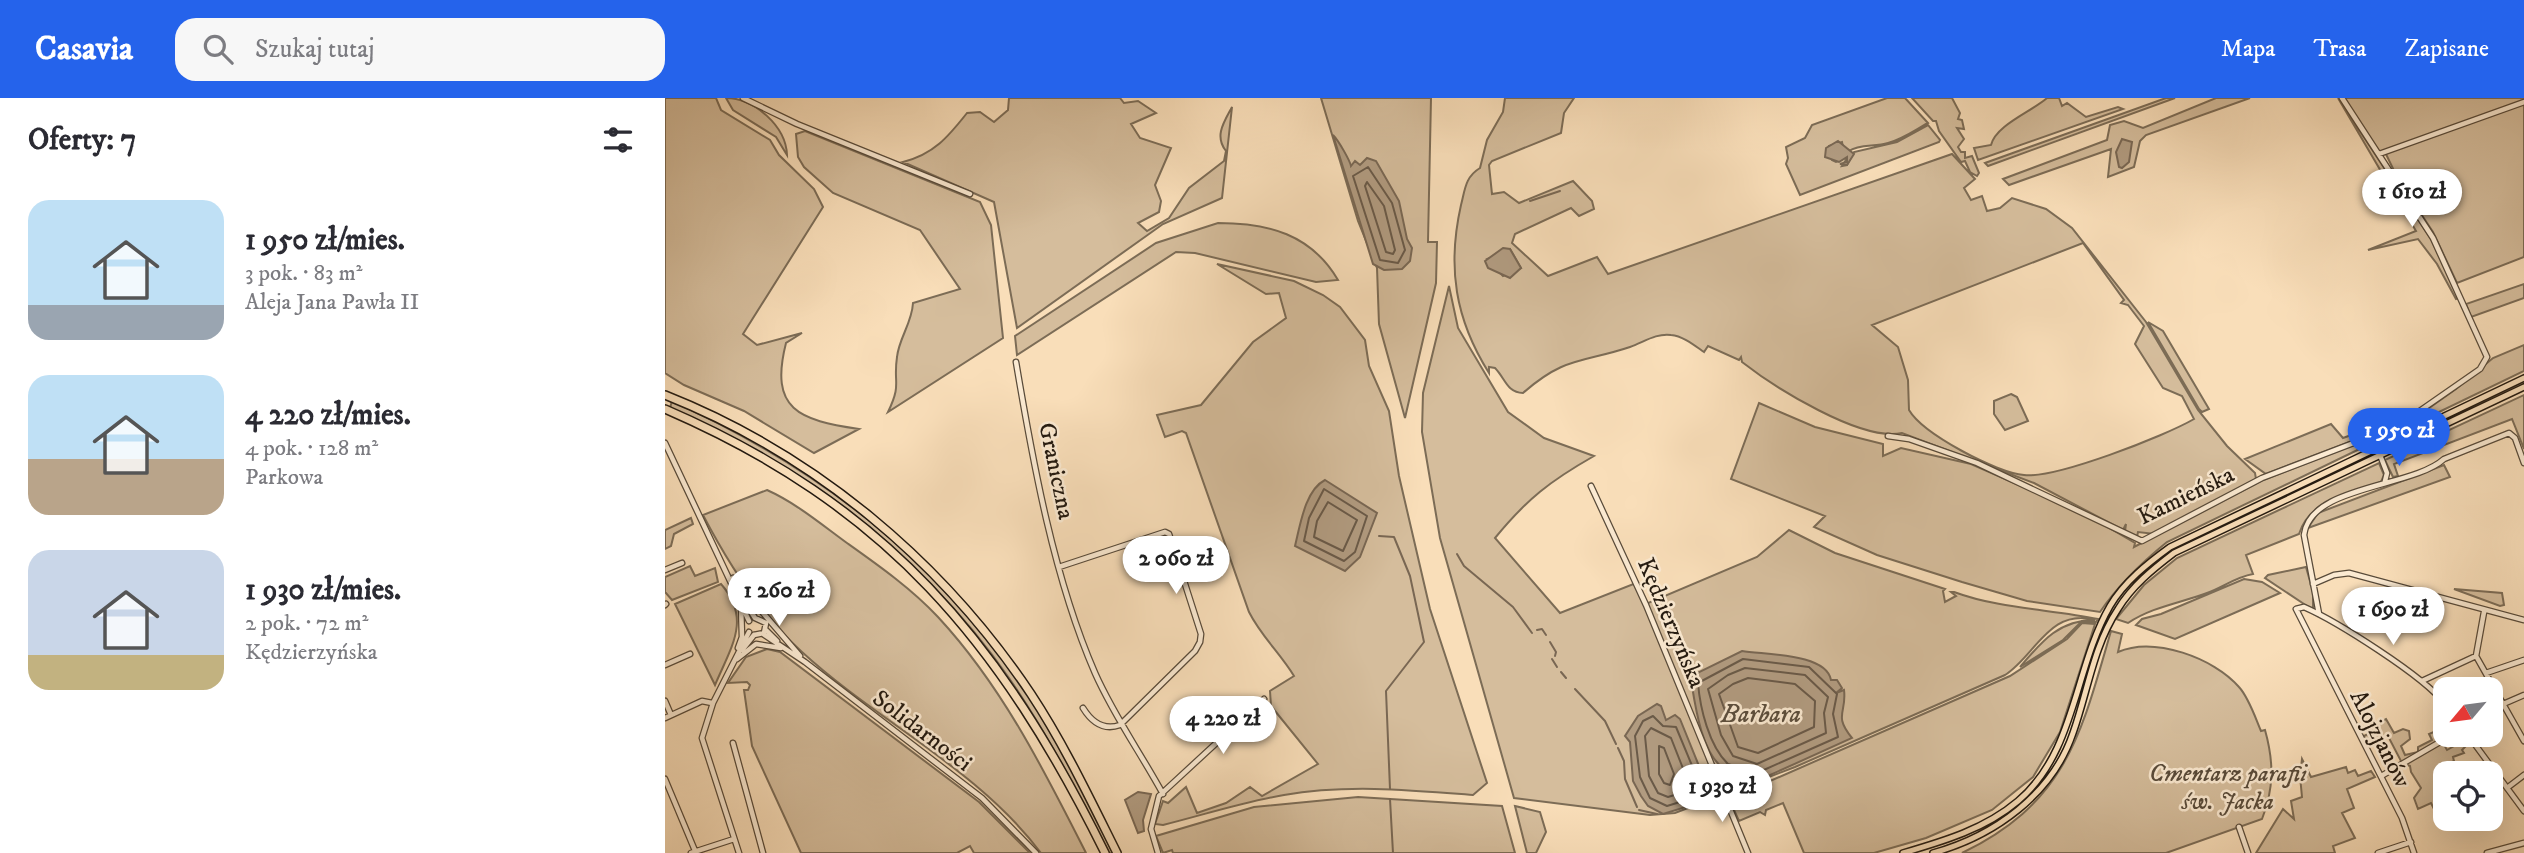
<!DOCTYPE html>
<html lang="pl">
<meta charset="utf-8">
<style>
:root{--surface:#fff;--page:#f7f7f7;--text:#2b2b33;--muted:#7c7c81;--accent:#2563eb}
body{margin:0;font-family:"IM FELL DW Pica",serif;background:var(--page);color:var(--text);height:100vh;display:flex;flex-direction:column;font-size:26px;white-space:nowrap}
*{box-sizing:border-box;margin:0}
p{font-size:23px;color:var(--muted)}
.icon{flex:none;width:38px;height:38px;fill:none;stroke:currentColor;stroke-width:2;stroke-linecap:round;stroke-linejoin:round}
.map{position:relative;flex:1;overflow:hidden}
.sheet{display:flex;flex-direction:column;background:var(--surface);width:665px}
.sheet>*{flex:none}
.needle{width:46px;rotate:241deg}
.fabs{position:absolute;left:1768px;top:579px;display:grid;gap:14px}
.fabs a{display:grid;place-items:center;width:70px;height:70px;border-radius:14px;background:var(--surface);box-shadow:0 7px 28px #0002;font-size:35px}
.price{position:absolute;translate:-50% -60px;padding:0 16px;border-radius:24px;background:#fff;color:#222;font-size:23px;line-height:46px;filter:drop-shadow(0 2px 4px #0008)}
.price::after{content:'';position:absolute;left:50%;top:42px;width:21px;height:16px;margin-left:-10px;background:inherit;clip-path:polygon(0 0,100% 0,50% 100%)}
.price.active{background:var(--accent);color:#fff}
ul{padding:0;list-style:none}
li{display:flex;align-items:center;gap:21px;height:175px;padding:0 28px}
li span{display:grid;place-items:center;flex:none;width:196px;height:140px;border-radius:21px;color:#555}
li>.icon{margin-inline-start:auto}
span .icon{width:84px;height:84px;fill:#fffc;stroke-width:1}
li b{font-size:30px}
h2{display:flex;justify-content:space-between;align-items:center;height:84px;padding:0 28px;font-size:30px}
header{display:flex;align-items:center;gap:42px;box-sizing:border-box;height:98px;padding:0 35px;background:var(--accent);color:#fff}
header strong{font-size:33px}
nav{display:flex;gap:38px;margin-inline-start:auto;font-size:24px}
.search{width:490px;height:63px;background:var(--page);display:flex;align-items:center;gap:18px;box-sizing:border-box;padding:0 24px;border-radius:21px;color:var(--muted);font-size:26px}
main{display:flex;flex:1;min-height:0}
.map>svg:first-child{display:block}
.green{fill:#d5bd9c;stroke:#7c6c56;stroke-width:2;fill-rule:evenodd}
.water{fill:#b19b80;stroke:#796753;stroke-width:2}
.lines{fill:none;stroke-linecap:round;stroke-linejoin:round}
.shore{stroke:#6a5a48;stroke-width:2}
.stream{stroke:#796753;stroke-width:2}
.minor-casing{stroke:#594b3a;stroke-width:7}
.major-casing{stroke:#241a10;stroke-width:8}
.highway-casing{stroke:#241a10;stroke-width:10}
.minor{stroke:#fbead2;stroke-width:4.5}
.major{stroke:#f9deb9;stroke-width:5}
.highway{stroke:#f9deb9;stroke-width:7}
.labels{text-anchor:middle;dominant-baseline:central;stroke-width:5;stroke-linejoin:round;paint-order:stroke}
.street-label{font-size:24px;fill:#241a10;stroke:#fbead2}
.park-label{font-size:24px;font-style:italic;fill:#594b3a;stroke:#fbead2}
.water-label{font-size:26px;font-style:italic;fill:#5c4e3d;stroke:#fbead2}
</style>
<header>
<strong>Casavia</strong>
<div class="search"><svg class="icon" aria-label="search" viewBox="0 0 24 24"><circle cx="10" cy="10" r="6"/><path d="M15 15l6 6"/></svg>Szukaj tutaj</div>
<nav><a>Mapa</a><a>Trasa</a><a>Zapisane</a></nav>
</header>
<main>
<section class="sheet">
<h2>Oferty: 7<svg class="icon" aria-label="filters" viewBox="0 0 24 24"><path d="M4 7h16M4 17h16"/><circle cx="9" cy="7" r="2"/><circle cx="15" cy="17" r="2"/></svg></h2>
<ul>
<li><span style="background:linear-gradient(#bfe0f5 75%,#9aa5b1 0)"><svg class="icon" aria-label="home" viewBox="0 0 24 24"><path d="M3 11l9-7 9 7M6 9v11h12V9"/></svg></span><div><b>1 950 zł/mies.</b><p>3 pok. · 83 m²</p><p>Aleja Jana Pawła II</p></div></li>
<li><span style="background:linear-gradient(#bfe0f5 60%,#b9a48a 0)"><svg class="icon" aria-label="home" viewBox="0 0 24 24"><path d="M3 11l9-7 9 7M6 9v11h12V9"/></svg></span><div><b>4 220 zł/mies.</b><p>4 pok. · 128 m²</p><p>Parkowa</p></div></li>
<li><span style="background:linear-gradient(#c9d6e8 75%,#c2b280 0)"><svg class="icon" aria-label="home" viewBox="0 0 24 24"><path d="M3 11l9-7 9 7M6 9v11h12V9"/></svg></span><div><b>1 930 zł/mies.</b><p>2 pok. · 72 m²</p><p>Kędzierzyńska</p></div></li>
</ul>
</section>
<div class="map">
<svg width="1859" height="755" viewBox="0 0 1859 755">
<rect width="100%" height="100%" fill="#f9deb9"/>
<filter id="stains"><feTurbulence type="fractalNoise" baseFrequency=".00286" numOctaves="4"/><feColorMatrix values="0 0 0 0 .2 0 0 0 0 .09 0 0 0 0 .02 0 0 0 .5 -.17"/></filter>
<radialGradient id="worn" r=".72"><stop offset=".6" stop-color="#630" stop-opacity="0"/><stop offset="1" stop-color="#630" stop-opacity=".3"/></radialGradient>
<path class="green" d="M0,0h51l5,12 49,30 9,15 35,34 9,18 -80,127 14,11 45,-12 -16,10c-17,67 13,77 73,86l-45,24 -70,-42 -60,-26 -19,-12z
M61,0c28,0 60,28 61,57l-11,-18 -43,-27z
M344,0h111l4,5 14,-2 18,12 -25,11 9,14 31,10 -16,37 6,16 -2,11 -21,11 9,8 22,-13 20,-30 35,-27 2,-10c-12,-15 -2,-29 6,-44l-10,91 -59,26 -146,104 -23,-126 -91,-40c31,-8 45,-25 64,-49l13,-1 14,10 14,-12z
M656,0h110l-3,144h9l-1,41 -31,135 -26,-94 -2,-56 -19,-47z
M840,0h69l-10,15 -3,20 -69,28 -3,4 3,29 12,-2 15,11 54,-22 19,20 2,8 -15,7 -8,-8 -56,26 -3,9 36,33 49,-19 11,17 344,-120 23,25 -11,9 7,12 11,-4 5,15 13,-3 12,-10 34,11 26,19 74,94 52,88 29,36 28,27 1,6 -101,55 -17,-2 -1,5 -12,-6 1,-7 -3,6 -89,-47 -132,-50c-41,9 -128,-46 -160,-71l-1,-5 -2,3 -31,-14 -4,6c-10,-7 -21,-16 -33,-17 -15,-2 -27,7 -41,12 -48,16 -65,9 -107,46 -16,0 -18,-15 -28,-25l-6,-1v6c-34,-54 -42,-106 -28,-168 4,-15 4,-28 19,-37l7,-28 16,-28zM1418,145l41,57 -3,3 7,2 16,21 -9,18 28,44 19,8 12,23c-29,17 -139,60 -170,56 -27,-2 -101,-41 -115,-65l-1,-30 -10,-33 -26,-22zM845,151l11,19 -18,8 -16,-17z
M1222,0h18l23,25c-13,7 -25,16 -40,20 -13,4 -29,1 -39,8l-6,-4 -1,-5 -13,4 3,14 4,2 12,-5 -6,9 5,-1 7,-13 43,-10 31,-17 12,15 -1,2 -139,53 -14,-31 2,-6 -2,-11 19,-9 7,-13z
M1247,0h40l8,15 -2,6 4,1 2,9 -7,-1 7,11 -6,8 3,5h4v6l7,-2 7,17 -2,3 -7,-4 -5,-11 -4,1 -22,-31 -3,-10h-3z
M1382,0h12l3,8 5,-3 19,14 32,-10 5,2 -145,51 -4,-12 17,-3c5,-20 40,-33 56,-47z
M1501,0h9l-187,68 -3,-3z
M1551,0h34l-104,37 -6,6 -6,26 -26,10 3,-28 -102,36 -6,-6 104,-39 3,-15 14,-4 19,7z
M1673,0l93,141 28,59 -3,1 -19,-35 -19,-25 -50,11 48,-19z
M1678,0h181v159l-67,26 -24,-51 -35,-53 -13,-27 -6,2z
M140,33l175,71 11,23 12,113 -115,74c14,-29 5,-28 9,-55 2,-19 15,-34 16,-54l47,-14 -40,-59 -87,-37 -29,-26 -6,-10 -2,-23z
M553,125c50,0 93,11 120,57l-22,2 -121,-29 -19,-1 -159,103 -2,-19 141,-93z
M552,166l77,17 29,14 17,12 25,33 4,26 20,45 10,65 31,133 57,174 -14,12c-62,-5 -127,-11 -189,0 -41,7 -81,20 -121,30l-8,-1 8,-23 5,2 18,-16 11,26 29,-10 24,-16 12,9 56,-32 -47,-58 -1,-15 24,-15c-14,-23 -33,-40 -45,-64l-63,-179 -4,-2 -17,6 -8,-22 44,-10 52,-63 33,-24 -7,-25 -13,1z
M1859,186v14l-53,19 -5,-13z
M784,188l9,42 50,84 36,26 50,18c-44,25 -67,43 -99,82l65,75 76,-30 10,21 111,-47 32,-27 46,23 110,36 -2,2 2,11 11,-6 -5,-4h3c46,17 96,17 144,27l-2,3 -14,-1 -19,19 -43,27c22,-26 39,-47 75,-47 -45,-13 -60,36 -90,55l-210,92 -120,46 -25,2 -136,-17 -74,-260 -18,-106 1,-39z
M1483,224l15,9 46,78 -7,3 -3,-3z
M1859,247v26l-145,70 -1,-4 24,-10 54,-38 37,-31z
M1346,296l6,3 11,24 -23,9 -11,-16v-13z
M1859,297v54l-12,-30 -118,45 4,12 -5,1 -8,-17z
M7,303c154,70 277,168 368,312 27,44 49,92 73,140h-5c-30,-60 -61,-120 -99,-175 -85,-122 -205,-210 -339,-270z
M1094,305l56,24 68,17v12l18,-8 70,16 116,51 48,28 -1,4 129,-67 93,-36 16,-1 -205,99c-26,21 -48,42 -67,70l-73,-11 -65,-19 -85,-27 -63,-28 11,-11 -94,-37z
M1744,316l-12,10 -131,50 -21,-15 86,-35 12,14z
M1714,365l5,12 -3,7c-31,11 -71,17 -82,52l-53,21 7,19c-17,3 -30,13 -46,19 -27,10 -55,14 -79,30l-12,-4 28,-34 33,-27z
M1779,367l6,12 -142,51 10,-15z
M102,392c29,13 54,34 80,53 31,22 65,46 91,74 64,69 106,153 148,236h-45c-63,-84 -163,-131 -239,-201 -41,-37 -74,-89 -99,-137z
M26,420l2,6 -19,10 -3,12 -6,3v-19z
M25,468l5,10 20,-8 3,14 -46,18 -7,-8v-15z
M1641,469l7,25v18l-48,-32 3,-3z
M1579,481l18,3 18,11 -105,46 -39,-14 6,-6 19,-5z
M56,486c31,35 10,63 -6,101l-40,-81z
M1789,491l48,4 2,12 -4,1z
M1417,525l13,1 -35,108 -27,45 -15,12 -26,21 -66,28 -52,15h-70l-21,-50 -17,7 -1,5 -5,-3 -21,9 -10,-22 281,-123 57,-37z
M1446,533l11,3 -4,18c36,-16 96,6 121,35 10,11 16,30 22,44l4,-1c9,32 9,59 -3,89l-96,34h-204c105,-51 119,-119 149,-222z
M102,551l13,3 199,150 51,51h-56l-4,-7 -13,7h-156l-49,-107 -8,-56h4l2,-5 -3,-3 -19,1 18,-26z
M1721,621l8,14 9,-4 6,2 1,8 -9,7 4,9 13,-3v-5l14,-7 -3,-6 7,-3 11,19 18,-10 3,4 -6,6 2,3 -11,4 1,4 -2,1 6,11 -13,1v35h-4l5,17 -3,1 -12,-24 -13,6 -4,-11 7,-10 -10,-16 -1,-6 -8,-3 -14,-27 -19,10 -5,-10 6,-3 3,-7z
M1637,661l9,18 35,-10 2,6 7,-3 3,6 13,-5 4,6 -28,12 7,19 -12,5 13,25 -22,8 2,7h-79l27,-44 11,10 -3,-18 11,-4 -2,-21z
M693,699l144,9 13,47h-342l-1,-3 -9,3 -7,-17 98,-29z
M850,708l25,6 6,20 -10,21h-9z"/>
<path class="water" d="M668,37c6,6 17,26 18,31l4,-5 5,4 7,-7 9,3 23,40 8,38 5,9 -2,13 -8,8 -18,1 -11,-6z
M1457,41l10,3 -3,20 -7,6 -3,-1 -3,-15z
M1173,43l16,13 -7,11 -7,-1 7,-2v-5l-8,5 -14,-5 1,-9z
M838,150l7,1 11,19 -11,10 -22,-10 -3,-7z
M660,382l52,33 -17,44 -15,14 -50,-25c5,-20 10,-56 30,-66z
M1077,553c23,4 84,2 89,29h6l5,8 -6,5 8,-3c3,23 -11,25 8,48l-93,42c-8,2 -9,-1 -16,-4 -7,-3 -14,-3 -20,-8 -22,-16 -28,-64 -32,-88v-4z
M992,606l4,2 5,14 9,-5 5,4 19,47v25l13,8 -49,15 -15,-8 -7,-10 -8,-15 -3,-39 -5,-6 13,-20z
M473,694l13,2 -8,26 1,11 -6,2 -13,-33z"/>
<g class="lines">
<path class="shore" d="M703,69l24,36 13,47 -7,13 -18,-3 -27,-84z
M702,84l17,24 11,44 -2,4 -7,-2 -21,-66z
M659,391l43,27 -12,36 -11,9 -40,-20 5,-23z
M663,404l29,18 -14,31 -29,-14 3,-16z
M1078,561l66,8 28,27 -4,20 5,23 -81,36 -29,-9c-19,-18 -28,-56 -30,-81z
M1080,570l60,7 23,22 -4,16 2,20 -69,31 -24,-8 -12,-21 -13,-46 20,-14z
M1083,580l47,6 20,17 -1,26 -56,26 -20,-6 -19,-53 14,-10z
M988,618l10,10 13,1 17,41v30l-26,8 -17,-8 -10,-21 -5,-41 8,-15z
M986,630l20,10 13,33 -3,22 -13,4 -10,-4 -9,-17 -4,-40z
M994,648l5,2 10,26 -4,11 -6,-2 -5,-9z"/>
<path class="stream" d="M865,103l30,-10
M714,438l15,1 16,39 14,66 -38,49 4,98
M792,456l7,12 49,41 19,26
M872,532l5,-1 4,6
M885,544l6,10 -1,4
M887,561l5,8
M896,574l5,6
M910,591l30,32 11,23
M953,650l6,13 1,18 12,28
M725,701l3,54
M974,712l18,4"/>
<defs>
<path id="minor" d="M78,0l54,26 173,70
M1714,56l145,-52
M351,264c17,101 38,217 79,311 19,43 45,79 68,121
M1223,338l21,3 68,24 165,78 120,-63 136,-52 82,-57 7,-12 -54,-119 -91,-140
M0,345l84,178
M1715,357l7,18 -2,8
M926,388l55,119 102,248
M394,469l106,-35 4,2 32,100 -1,8 -5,9 -75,74c-17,6 -29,-4 -37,-17
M0,472l17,-7
M68,480l67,78
M1648,486l21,-9 15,-2 175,47
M81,506l9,14 11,5 -2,10 -10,2
M0,507l1,-1
M1819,514l-8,44 48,85
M1654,516l-15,-79c6,-50 108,-47 140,-76l65,-26 6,5 9,25
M101,532l11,11
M98,536l42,28 177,136 54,55
M73,550l4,-11 -1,-32
M77,552l12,-15
M72,561l19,-15 25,4
M0,567l25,-11
M1821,575l38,-13
M1757,583l54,-25
M0,603l6,14
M1829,610l30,-13
M0,620l37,-17 10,2
M1803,637l56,76
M68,645l30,110
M1718,677l69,-40
M0,681l31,74
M1842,690l17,-13
M1574,729l9,26
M26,755l43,-14
M74,755l-37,-115 11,-35 36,-71
M493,755l-7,-24 8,-33 105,-97
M1713,755l33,-11
M1749,755l-12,-35 -106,-209 8,-2c32,14 120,69 141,97
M1822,755l37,-10"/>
<path id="major" d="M1238,755c41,-12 82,-24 115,-52 58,-49 56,-133 92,-195 14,-24 38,-43 60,-59l354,-169
M1268,755c61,-17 119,-58 140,-120 15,-42 20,-86 45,-124 14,-23 35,-40 56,-56l350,-166"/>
<path id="highway" d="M0,297c149,59 277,166 366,299 33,50 59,105 86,159
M0,311c222,96 335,232 440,444"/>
</defs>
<use href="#minor" class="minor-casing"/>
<use href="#major" class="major-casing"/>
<use href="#highway" class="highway-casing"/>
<use href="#minor" class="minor"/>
<use href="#major" class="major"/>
<use href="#highway" class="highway"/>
</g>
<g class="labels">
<g class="street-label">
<text transform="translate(391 373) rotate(78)">Graniczna</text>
<text transform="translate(1521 398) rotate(-26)">Kamieńska</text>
<text transform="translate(1006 525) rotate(67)">Kędzierzyńska</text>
<text transform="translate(257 633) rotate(37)">Solidarności</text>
<text transform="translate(1715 641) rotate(63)">Alojzjanów</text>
</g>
<g class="park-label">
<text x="1563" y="676">Cmentarz parafii<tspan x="1563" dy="28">św. Jacka</tspan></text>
</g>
<g class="water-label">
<text x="1096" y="616">Barbara</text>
</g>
</g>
<rect width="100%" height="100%" filter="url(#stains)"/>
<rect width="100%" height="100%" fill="url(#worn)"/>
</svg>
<div class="fabs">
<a><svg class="needle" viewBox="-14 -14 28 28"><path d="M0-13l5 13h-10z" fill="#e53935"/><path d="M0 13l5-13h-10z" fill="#7c7c81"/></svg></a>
<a><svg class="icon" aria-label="locate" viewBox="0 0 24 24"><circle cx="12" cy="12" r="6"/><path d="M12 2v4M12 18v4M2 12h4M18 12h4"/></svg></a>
</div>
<b class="price" style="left:1747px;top:131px">1 610 zł</b>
<b class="price active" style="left:1734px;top:370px">1 950 zł</b>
<b class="price" style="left:511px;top:498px">2 060 zł</b>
<b class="price" style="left:114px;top:530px">1 260 zł</b>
<b class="price" style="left:1728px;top:549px">1 690 zł</b>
<b class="price" style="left:558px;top:658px">4 220 zł</b>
<b class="price" style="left:1057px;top:726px">1 930 zł</b>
</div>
</main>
